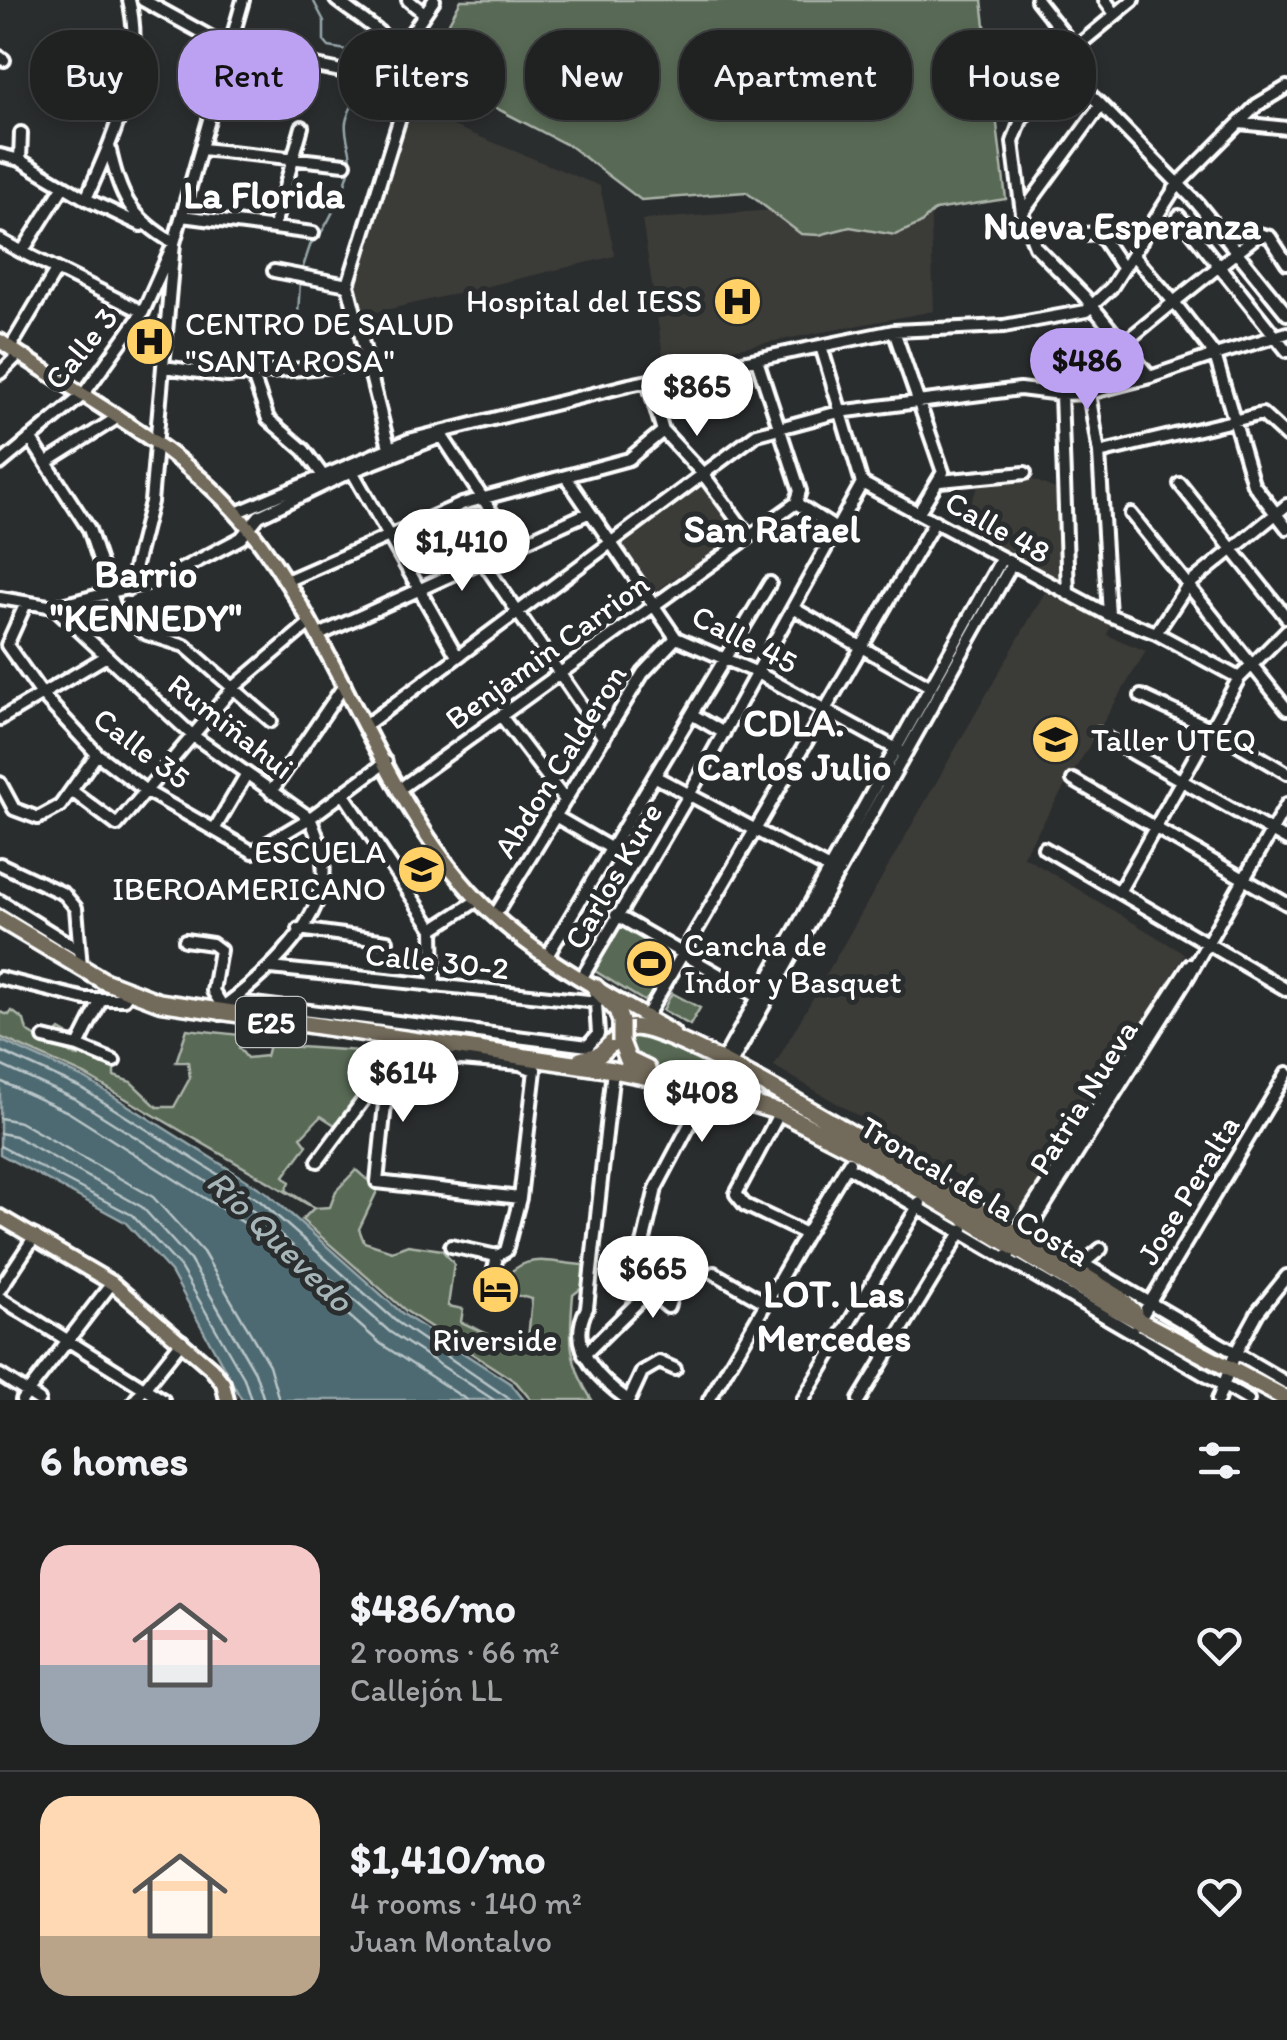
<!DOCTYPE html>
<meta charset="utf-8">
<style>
:root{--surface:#202222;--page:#282a2a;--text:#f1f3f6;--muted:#a2a4a5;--line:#3d3f40;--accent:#bca0f2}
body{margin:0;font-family:Itim,sans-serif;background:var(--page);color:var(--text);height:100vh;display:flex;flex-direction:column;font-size:38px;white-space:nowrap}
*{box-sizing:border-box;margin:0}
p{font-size:32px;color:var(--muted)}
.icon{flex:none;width:55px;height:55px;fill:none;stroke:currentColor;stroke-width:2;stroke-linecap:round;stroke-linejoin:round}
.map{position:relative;height:1400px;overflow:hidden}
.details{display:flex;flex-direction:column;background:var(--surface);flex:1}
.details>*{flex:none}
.banner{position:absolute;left:30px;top:30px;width:1228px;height:90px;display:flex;gap:20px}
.price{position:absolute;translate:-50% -85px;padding:0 22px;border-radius:35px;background:#fff;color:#222;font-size:32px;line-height:65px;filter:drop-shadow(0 2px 5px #0008)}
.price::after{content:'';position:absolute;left:50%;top:60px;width:30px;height:22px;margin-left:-15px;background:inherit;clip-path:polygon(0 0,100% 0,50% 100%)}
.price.current{background:var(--accent);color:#111}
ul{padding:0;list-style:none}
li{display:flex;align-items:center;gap:30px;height:250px;padding:0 40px}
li+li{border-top:2px solid var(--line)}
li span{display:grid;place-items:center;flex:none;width:280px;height:200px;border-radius:30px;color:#555}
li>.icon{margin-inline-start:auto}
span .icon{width:120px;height:120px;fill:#fffc;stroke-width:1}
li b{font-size:42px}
h2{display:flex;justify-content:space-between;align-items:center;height:120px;padding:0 40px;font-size:42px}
.chip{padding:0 35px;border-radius:40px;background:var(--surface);box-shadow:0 5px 15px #0003,0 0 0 2px var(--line);font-size:35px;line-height:90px}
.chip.current{background:var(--accent);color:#111}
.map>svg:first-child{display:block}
.built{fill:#3b3b37}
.green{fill:#586a54;stroke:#acb4aa;stroke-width:2.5}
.water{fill:#4e6b72;stroke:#95a6aa;stroke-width:2.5}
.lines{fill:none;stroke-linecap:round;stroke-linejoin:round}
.shore{stroke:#b8c4c7;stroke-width:2.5}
.stream{stroke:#95a6aa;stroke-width:2.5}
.minor-casing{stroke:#fff;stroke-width:18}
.major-casing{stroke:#fff;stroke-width:20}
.highway-casing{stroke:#fff;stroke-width:22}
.minor{stroke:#2a2d2e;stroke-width:10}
.major{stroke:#726b5a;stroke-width:12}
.highway{stroke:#726b5a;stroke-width:15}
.highway-bridge-casing{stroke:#fff;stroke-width:22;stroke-linecap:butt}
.highway-bridge{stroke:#726b5a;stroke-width:15}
.labels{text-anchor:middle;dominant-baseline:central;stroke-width:10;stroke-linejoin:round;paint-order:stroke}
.shield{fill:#2a2d2e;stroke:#bfc0c0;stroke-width:2.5}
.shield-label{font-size:30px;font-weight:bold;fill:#fff}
.poi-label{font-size:32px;fill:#fff;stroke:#2a2d2e;text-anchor:start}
.street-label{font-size:32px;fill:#fff;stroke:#2a2d2e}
.water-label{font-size:35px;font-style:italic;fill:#a6b5b8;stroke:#2a2d2e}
.quarter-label{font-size:38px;font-weight:bold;fill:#fff;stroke:#2a2d2e}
</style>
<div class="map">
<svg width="1287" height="1400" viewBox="0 0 1287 1400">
<rect width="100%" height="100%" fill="#2a2d2e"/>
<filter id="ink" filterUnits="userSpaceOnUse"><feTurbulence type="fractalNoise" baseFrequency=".01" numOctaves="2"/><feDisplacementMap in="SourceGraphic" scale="20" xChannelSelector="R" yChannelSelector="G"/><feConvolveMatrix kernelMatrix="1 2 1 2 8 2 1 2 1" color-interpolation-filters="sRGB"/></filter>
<g filter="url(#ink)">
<path class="built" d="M412,109l188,77 15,70 -250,59 -8,-31z
M930,198l4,113 -270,51 -22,-142z
M699,479l39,55 -89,62 -36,-52z
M1008,480h26l28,12 1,92 -104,-58 19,-39z
M1045,592l66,32 -4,11 39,16 -123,205 162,98 -162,260 -249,-148z
M429,849l20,26 -35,23 -21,-33 22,-15 5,5z"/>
<path class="green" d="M461,0h521l24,199 -71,11 -15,14 -25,11 -45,-8 -31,8 -18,-1 -55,-42 -105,8 -70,-53 -148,-77z
M619,924l56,34 -22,37 -9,6 -49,-30z
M672,993l28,15 -10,17 -27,-15z
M12,1011l12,9 3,11 20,12 13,-13 7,4 -6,15 18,8 5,-7 30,14v12l17,6 26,25h17l16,-29 -2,-16h-12l11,-33 53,6 -1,13 8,10 19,-2 3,-11 91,6 12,24 -37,50 -14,-9 -20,21 6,8 -23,31 6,6 -4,8 29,18 15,-1 6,-16 20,-21 22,19 -19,40 5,13 28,9 16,-6 34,5 12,14 -6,42 15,3 -2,13 55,25 12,-9 4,-39 -37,-9c27,-39 45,-29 88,-25v22l-10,8c-4,44 -5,68 19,105h-61l-15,-18 -110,-71 -104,-91 12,-12 -229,-133 -85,-38v-25l9,3z
M635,1031l14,1 81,42 -4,15 -91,-28 -9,-24z"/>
<path class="water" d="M0,1040l86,39 181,114 136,121 108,70 13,16h-282l-71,-128 -46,-50 -125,-68z"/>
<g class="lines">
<path class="shore" d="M0,1051l81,37 179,113 137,121 114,78
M0,1065l75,34 178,112 137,121 104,68
M0,1081l68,31 176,111 137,121 86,56
M0,1118l20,4 133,75 50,55 66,113 10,35
M0,1133l15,3 127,71 48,53 65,112 9,28
M0,1146l132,69 48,52 64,111 7,22"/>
<path class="stream" d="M313,0l11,21v20l5,6 35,6 7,7 -4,11
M301,273l10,-30c14,-7 39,-66 40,-82 0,-13 -7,-26 -5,-39 3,-17 15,-27 19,-43
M298,315l2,-34"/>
<defs>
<path id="minor" d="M129,0c17,68 -16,137 -43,199l55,26
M143,0l89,49 178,36
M336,0c29,23 74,45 74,85l-62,200 41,162
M408,0l16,13
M1037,0l38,48
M1105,0l10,14
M1133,0l-58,48 -54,72 -8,22 9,71 13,33 49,50 66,81 -61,16 -28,1 113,-92 41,53 -65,22
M399,51l35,-51
M73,56l64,-8
M0,57l4,3
M1101,105l96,98 90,111
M1240,123l47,5
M21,133l-1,27 66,39
M202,149l143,15
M0,155l20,5
M63,187l-41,65 121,60
M1023,212l78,-107 -39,-37
M182,216l131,17
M1179,216l108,135
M274,226l28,-99
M1084,234l15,-1 24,36
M0,240l22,12
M1133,255l41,47 85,-68 11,3 17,26
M274,271l74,14
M894,331l49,141 -24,40
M1287,333l-72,22 38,129 34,44
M821,346l41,137 247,132 47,18 83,45
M10,348l47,-79
M164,367l63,9 139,-13
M0,373l19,-19
M252,373l16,46 36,31 17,23
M1089,393l10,60 163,-39 25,23
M663,431l40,43 46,62
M442,436l73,112
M30,438l59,91 27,82 31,23 38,12 86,75
M1099,453l10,162
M47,462l70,-44
M0,464l83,-69 60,-83 31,-69c-44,-25 -55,-48 -65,-97
M352,471l105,185
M566,477l110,161 82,35 142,78
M940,481l85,-8
M1180,484l107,134
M796,503l40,26
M236,513l173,-73 220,-55 265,-54 110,-5 82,-15 25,-23 66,-103 80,-80 30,-18
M1131,514l156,195
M484,563l120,175
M286,581l176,-77 167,-45 34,-28 -15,-49
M129,589l22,-87 23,-259 69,-243
M0,598l54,9 111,-29 76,-40 18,-22 93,-45 88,-34
M26,603l-19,42 37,52 53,57 49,37 107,61 57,-34c8,19 16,40 13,61 -6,50 -63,100 -100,128l-2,7
M54,607l138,128 118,83 76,-56
M793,608l138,79
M1156,633l31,-47 100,-81
M319,635l269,-122
M1141,696l71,33 75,44
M693,715l31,18
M501,716l64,84
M0,719l105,-62
M366,725l391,-291 82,-22 181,-23 41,5 7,200
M1099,734l188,106
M656,777l173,92
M1073,780l214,124
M0,783l14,26 24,9 22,-12 37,-52
M401,788l395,-285 4,-12 -43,-131
M72,791l45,34 116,-137 78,-66
M271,792l74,-108
M343,793l90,136 45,-29
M555,816l57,33
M215,828l31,-53
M1044,848l243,142
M0,864l64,30 12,14 5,59
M1119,892l120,-214 48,-48
M0,901l79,49
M495,915l148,-242 33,-35
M616,915l142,82
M299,929l88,12
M433,929l1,57
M185,940l27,4 8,6 -7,41 10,16
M547,956l223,-373
M271,968l327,34
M0,978l85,21h39l5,-7
M581,979l108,-184 173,-312
M231,1001l357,45 10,-12 -3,-46
M100,1002l-22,44 36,15
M646,1017l289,-496
M44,1038l34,8
M390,1053l130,11 15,6 -15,128 -14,53 -9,5 -6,27
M722,1062l280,-504
M389,1065l-12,117 143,16
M729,1067l283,-503
M613,1070l-26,238c-21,39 11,71 41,92
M318,1161l69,-93
M847,1166l401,234
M806,1234l43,-72
M1014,1235l176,-270
M1024,1239h17l246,144
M451,1246l46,10
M1006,1259l31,-42 151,-240 99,-173
M1083,1264l18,-15
M637,1270l19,-82 52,-98
M714,1273l52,30 40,-69 -61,-29 -9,-11 44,-82
M0,1289l35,-53
M0,1298l163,102
M1137,1324l150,-251
M584,1355l65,-64 19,16 8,-24 22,-12
M0,1375l39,25
M22,1400l90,-117
M135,1400l47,-59
M629,1400l13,-28 17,-10 16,7
M709,1400l57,-97
M803,1400l117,-197
M859,1400l104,-171
M1218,1400l17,-46 23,-42 29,-36"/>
<path id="major" d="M0,341c83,58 183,105 248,186 91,114 131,270 231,374 54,56 128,92 194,132
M0,1217l112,66 99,85 12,15 4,17"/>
<path id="highway" d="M0,919l104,62 55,21 454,68 75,15 92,27 76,39 255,155 176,93
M595,987l22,23 4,12
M630,1028c45,-14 423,230 487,268l17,16
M621,1042l7,18 19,9
M580,1060l19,-5 17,-16"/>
</defs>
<use href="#minor" class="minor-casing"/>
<use href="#major" class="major-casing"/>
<use href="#highway" class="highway-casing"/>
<use href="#minor" class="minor"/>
<use href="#major" class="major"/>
<use href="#highway" class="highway"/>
<defs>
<path id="highway-bridge" d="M621,1022v20"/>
</defs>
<use href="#highway-bridge" class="highway-bridge-casing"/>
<use href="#highway-bridge" class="highway-bridge"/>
</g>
</g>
<defs>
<symbol id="hospital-disc" viewBox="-11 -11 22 22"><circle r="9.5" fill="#ffd166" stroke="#2a2d2e"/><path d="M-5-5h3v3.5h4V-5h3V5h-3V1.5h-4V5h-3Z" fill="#111"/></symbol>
<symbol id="university-disc" viewBox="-11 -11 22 22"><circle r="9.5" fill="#ffd166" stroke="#2a2d2e"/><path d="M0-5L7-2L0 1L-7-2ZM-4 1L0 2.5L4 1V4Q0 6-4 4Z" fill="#111"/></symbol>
<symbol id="school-disc" viewBox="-11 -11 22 22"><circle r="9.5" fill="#ffd166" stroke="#2a2d2e"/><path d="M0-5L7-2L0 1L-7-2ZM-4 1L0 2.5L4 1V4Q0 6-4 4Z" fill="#111"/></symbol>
<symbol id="stadium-disc" viewBox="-11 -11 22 22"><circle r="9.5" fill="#ffd166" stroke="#2a2d2e"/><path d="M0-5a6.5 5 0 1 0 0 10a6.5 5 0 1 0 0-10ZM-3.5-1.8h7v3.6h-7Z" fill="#111"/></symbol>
<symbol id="hotel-disc" viewBox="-11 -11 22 22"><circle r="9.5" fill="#ffd166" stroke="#2a2d2e"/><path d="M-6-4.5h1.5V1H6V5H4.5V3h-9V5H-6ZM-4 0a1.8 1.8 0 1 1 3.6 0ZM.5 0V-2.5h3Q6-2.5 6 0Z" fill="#111"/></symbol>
</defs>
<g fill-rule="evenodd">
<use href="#hospital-disc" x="710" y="274" width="55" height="55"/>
<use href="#hospital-disc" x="122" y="314" width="55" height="55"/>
<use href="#university-disc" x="1028" y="712" width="55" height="55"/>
<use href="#school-disc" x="394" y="842" width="55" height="55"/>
<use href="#stadium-disc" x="622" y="936" width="55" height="55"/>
<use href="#hotel-disc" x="468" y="1262" width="55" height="55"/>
</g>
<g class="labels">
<rect class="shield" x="236" y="997" width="70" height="50" rx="8"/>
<g class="shield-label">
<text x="271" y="1022">E25</text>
</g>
<g class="poi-label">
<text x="702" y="301" text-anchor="end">Hospital del IESS</text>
<text x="185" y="324">CENTRO DE SALUD<tspan x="185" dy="37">"SANTA ROSA"</tspan></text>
<text x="1091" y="740">Taller UTEQ</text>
<text x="386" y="852" text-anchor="end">ESCUELA<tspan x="386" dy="37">IBEROAMERICANO</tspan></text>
<text x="684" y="945">Cancha de<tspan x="684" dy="37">Indor y Basquet</tspan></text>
<text x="495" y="1340" text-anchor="middle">Riverside</text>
</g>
<g class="street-label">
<text transform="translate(81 348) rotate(-51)">Calle 3</text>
<text transform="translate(998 527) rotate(29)">Calle 48</text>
<text transform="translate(745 639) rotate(27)">Calle 45</text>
<text transform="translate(547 651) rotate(-36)">Benjamin Carrion</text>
<text transform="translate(231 726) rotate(38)">Rumiñahui</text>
<text transform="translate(142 748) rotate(37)">Calle 35</text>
<text transform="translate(560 761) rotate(-58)">Abdon Calderon</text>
<text transform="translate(613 876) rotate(-60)">Carlos Kure</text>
<text transform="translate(437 961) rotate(6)">Calle 30-2</text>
<text transform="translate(1083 1097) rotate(-58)">Patria Nueva</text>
<text transform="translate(1188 1190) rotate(-59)">Jose Peralta</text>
<text transform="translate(975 1191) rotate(31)">Troncal de la Costa</text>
</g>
<g class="water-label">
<text transform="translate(280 1241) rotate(44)">Río Quevedo</text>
</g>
<g class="quarter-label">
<text x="264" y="195">La Florida</text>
<text x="1122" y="226">Nueva Esperanza</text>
<text x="772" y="529">San Rafael</text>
<text x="146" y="574">Barrio<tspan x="146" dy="44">"KENNEDY"</tspan></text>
<text x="794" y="723">CDLA.<tspan x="794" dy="44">Carlos Julio</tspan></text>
<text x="834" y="1294">LOT. Las<tspan x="834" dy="44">Mercedes</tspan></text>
</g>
</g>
</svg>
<b class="price current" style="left:1087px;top:413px">$486</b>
<b class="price" style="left:697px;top:439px">$865</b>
<b class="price" style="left:462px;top:594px">$1,410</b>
<b class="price" style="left:403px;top:1125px">$614</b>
<b class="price" style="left:702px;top:1145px">$408</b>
<b class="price" style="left:653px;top:1321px">$665</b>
<div class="banner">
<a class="chip">Buy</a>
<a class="chip current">Rent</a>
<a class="chip">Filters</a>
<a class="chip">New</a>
<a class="chip">Apartment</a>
<a class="chip">House</a>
</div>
</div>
<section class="details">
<h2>6 homes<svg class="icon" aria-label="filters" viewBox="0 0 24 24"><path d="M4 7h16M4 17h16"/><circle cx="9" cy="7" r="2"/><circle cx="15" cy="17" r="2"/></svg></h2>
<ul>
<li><span style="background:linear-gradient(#f6c9c9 60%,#9aa5b1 0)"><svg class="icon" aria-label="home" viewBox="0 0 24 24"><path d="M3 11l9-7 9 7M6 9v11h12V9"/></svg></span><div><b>$486/mo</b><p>2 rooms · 66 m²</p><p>Callejón LL</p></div><svg class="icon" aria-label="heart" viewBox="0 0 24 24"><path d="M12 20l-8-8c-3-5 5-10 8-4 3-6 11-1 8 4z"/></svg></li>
<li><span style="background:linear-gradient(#ffd9b3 70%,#b9a48a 0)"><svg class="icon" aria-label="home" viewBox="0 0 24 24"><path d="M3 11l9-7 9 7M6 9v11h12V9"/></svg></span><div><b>$1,410/mo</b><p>4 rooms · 140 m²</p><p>Juan Montalvo</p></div><svg class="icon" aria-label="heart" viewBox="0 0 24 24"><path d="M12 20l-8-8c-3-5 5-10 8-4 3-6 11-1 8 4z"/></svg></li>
</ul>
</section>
